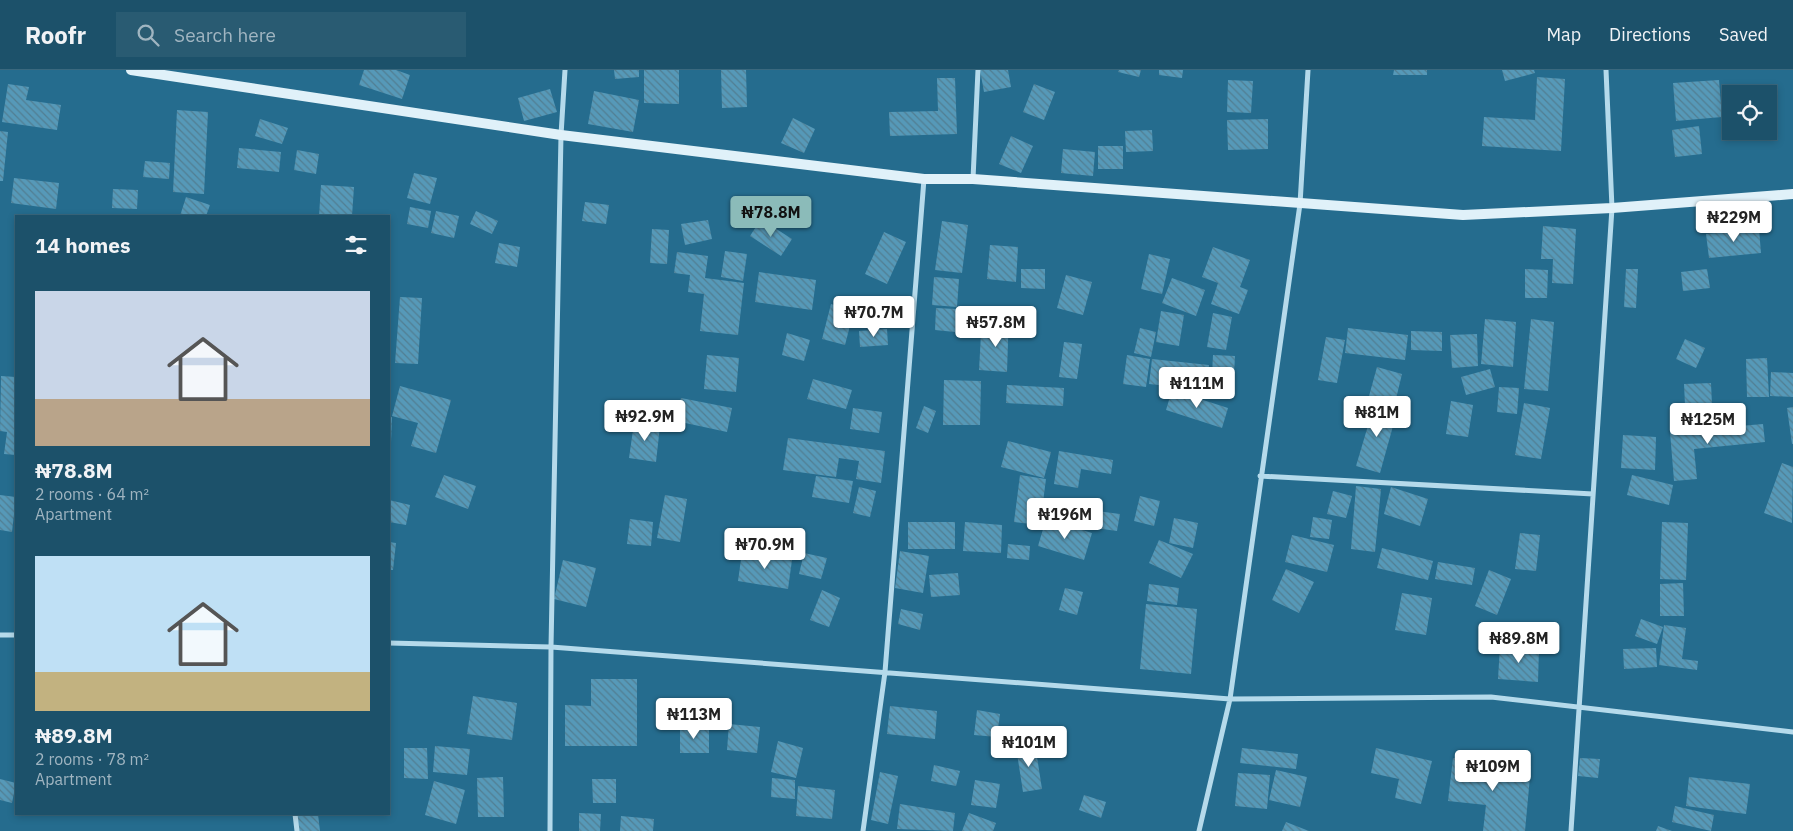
<!DOCTYPE html>
<meta charset="utf-8">
<style>
:root{--surface:#1c516a;--page:#295b72;--text:#f1f3f6;--muted:#a0b5c1;--line:#3a687e;--accent:#8bbbb9}
body{margin:0;font-family:"IBM Plex Sans",sans-serif;background:var(--page);color:var(--text);height:100vh;display:flex;flex-direction:column;font-size:19px;white-space:nowrap}
*{box-sizing:border-box;margin:0}
p{font-size:16px;color:var(--muted)}
.icon{flex:none;width:28px;height:28px;fill:none;stroke:currentColor;stroke-width:2;stroke-linecap:round;stroke-linejoin:round}
.map{position:relative;flex:1;overflow:hidden}
.drawer{position:absolute;left:15px;top:145px;width:375px;height:600px;display:flex;flex-direction:column;background:var(--surface);border-radius:0px;box-shadow:0 2px 8px #0003,0 0 0 1px var(--line)}
.drawer>*{flex:none}
.controls{position:absolute;left:1722px;top:15px;display:grid;gap:10px}
.controls a{display:grid;place-items:center;width:55px;height:55px;border-radius:0px;background:var(--surface);box-shadow:0 2px 8px #0003,0 0 0 1px var(--line);font-size:25px}
.price{position:absolute;translate:-50% -42px;padding:0 11px;border-radius:5px;background:#fff;color:#222;font-size:16px;line-height:32px;filter:drop-shadow(0 1px 2px #0008)}
.price::after{content:'';position:absolute;left:50%;top:30px;width:15px;height:11px;margin-left:-8px;background:inherit;clip-path:polygon(0 0,100% 0,50% 100%)}
.price.selected{background:var(--accent);color:#111}
ul{padding:0;list-style:none}
li{display:grid;align-content:center;gap:10px;height:265px;padding:0 20px}
li span{display:grid;place-items:center;height:155px;border-radius:0px;color:#555}
li>.icon{margin-inline-start:auto}
span .icon{width:90px;height:90px;fill:#fffc;stroke-width:1}
li b{font-size:21px}
h2{display:flex;justify-content:space-between;align-items:center;height:60px;padding:0 20px;font-size:21px}
header{display:flex;align-items:center;gap:30px;box-sizing:border-box;height:70px;padding:0 25px;background:var(--surface);border-bottom:1px solid var(--line)}
header strong{font-size:24px}
nav{display:flex;gap:28px;margin-inline-start:auto;font-size:18px}
.search{width:350px;height:45px;background:var(--page);display:flex;align-items:center;gap:12px;box-sizing:border-box;padding:0 18px;border-radius:0px;color:var(--muted);font-size:19px}
.map>svg:first-child{display:block}
.building{fill:url(#building-back-hatch)}
.lines{fill:none;stroke-linecap:round;stroke-linejoin:round}
.street{stroke:#b5daeb;stroke-width:5}
.secondary{stroke:#e0f1f9;stroke-width:10}
</style>
<header>
<strong>Roofr</strong>
<div class="search"><svg class="icon" aria-label="search" viewBox="0 0 24 24"><circle cx="10" cy="10" r="6"/><path d="M15 15l6 6"/></svg>Search here</div>
<nav><a>Map</a><a>Directions</a><a>Saved</a></nav>
</header>
<div class="map">
<svg width="1793" height="761" viewBox="0 0 1793 761">
<defs>
<pattern id="building-back-hatch" width="6" height="6" patternUnits="userSpaceOnUse" patternTransform="scale(1.25)"><rect width="6" height="6" fill="#5699b8"/><path d="M-1 5l2 2M0 0l6 6M5-1l2 2" fill="none" stroke="#527e92"/></pattern>
</defs>
<rect width="100%" height="100%" fill="#256c8e"/>
<path class="building" d="M364,0h32l14,5 -8,24 -43,-14z
M614,0h25v7l-24,2z
M644,0h35v34l-35,-1z
M721,0h25l1,37 -25,1z
M980,0h28l3,17 -27,5z
M1119,0h22l-2,7 -21,-5z
M1159,0h24l-1,8 -23,-3z
M1394,0h33v5h-34z
M1502,0h32l1,3 -30,8z
M1537,7l28,2 -4,72 -79,-5 2,-29 51,3z
M937,8h18l2,56 -67,2 -1,-24 49,-1z
M1228,10l25,1 -2,32 -24,-1z
M1719,10l3,37 -46,4 -3,-38z
M8,14l21,3 -3,13 35,5 -4,25 -55,-8z
M1034,14l21,8 -11,28 -21,-8z
M550,19l7,23 -33,9 -6,-23z
M594,21l45,9 -6,32 -45,-8z
M177,40l31,2 -4,82 -31,-2z
M793,48l22,11 -11,24 -23,-10z
M260,49l28,9 -6,16 -27,-8z
M1268,49v30l-40,1 -1,-30z
M1699,56l3,28 -27,3 -3,-27z
M1152,60l1,21 -27,1 -1,-21z
M0,61l8,1 -5,49h-3z
M1011,66l22,10 -12,27 -22,-9z
M1098,76h25v23h-25z
M239,78l42,4 -2,20 -42,-4z
M1063,79l32,3 -2,24 -32,-3z
M297,80l22,4 -3,20 -22,-4z
M145,91l25,2 -1,16 -26,-2z
M414,103l23,5 -7,26 -23,-6z
M14,108l45,5 -3,26 -45,-6z
M321,115l33,2 -2,29h-33z
M113,119l25,1 -1,19 -25,-1z
M186,127l24,8 -4,11h-26z
M585,132l24,3 -3,19 -24,-3z
M410,137l21,4 -3,17 -21,-4z
M436,141l23,5 -5,22 -23,-5z
M476,141l22,10 -6,13 -22,-10z
M761,149l31,20 -11,17 -31,-20z
M708,150l4,19 -27,6 -4,-21z
M942,151l26,4 -6,48 -27,-3z
M1543,156l33,3 -3,55 -21,-1 1,-24h-12z
M652,159l17,1 -2,34 -17,-1z
M1759,159l2,24 -52,5 -3,-24z
M884,162l22,10 -19,42 -22,-10z
M499,173l21,4 -3,20 -22,-4z
M990,175l28,2 -2,35 -29,-3z
M1213,177l37,13 -10,27 8,3 -9,24 -28,-10 7,-21 -16,-6z
M725,181l22,3 -4,27 -22,-4z
M677,182l31,4 -3,22 39,5 -6,52 -38,-4 4,-37 -16,-2 2,-17 -16,-2z
M1149,184l21,5 -8,35 -21,-5z
M1021,199h24v20l-24,-1z
M1525,199l23,1 -1,28h-22z
M1626,199h12l-2,39 -12,-1z
M1707,199l3,19 -27,3 -2,-19z
M759,202l57,8 -4,30 -57,-8z
M1066,205l26,7 -9,33 -26,-7z
M934,207l25,2 -2,28 -25,-2z
M1172,208l33,12 -9,26 -34,-13z
M400,227l22,1 -4,66 -23,-1z
M831,234l23,6 -9,35 -23,-6z
M936,238l20,1 -1,23 -20,-2z
M1161,241l23,4 -5,31 -23,-4z
M999,242l10,1 -2,59 -28,-2 2,-36 17,1z
M1213,243l19,4 -6,33 -19,-3z
M1485,249l31,3 -3,45 -32,-3z
M1531,249l23,3 -6,69 -24,-2z
M1140,258l16,4 -5,25 -17,-4z
M1348,258l60,7 -3,25 -60,-7z
M887,259l1,16 -28,2 -1,-16z
M1411,261l31,1v19l-31,-1z
M787,263l23,7 -6,21 -22,-6z
M1477,264l1,32 -26,2 -2,-33z
M1326,267l19,3 -8,43 -19,-3z
M1685,269l20,9 -9,20 -20,-9z
M1064,272l18,2 -5,35 -18,-2z
M707,285l32,3 -3,34 -32,-3z
M1127,285l23,4 -4,28 -23,-3z
M1213,285l22,1 -1,19 -22,-1z
M1767,288l2,39h-22l-1,-38z
M1152,289l57,6 -2,25 -58,-6z
M1377,297l25,7 -7,29 -26,-7z
M1490,299l5,18 -29,8 -5,-18z
M1771,302l22,1v24l-23,-1z
M1,306l15,1v78l-12,-1 3,-22 -7,-1z
M813,309l39,11 -6,19 -39,-10z
M944,310l37,1 -1,44h-37z
M1711,313l2,43 -27,1 -2,-43z
M1007,315l57,3 -1,18 -57,-3z
M400,316l51,14 -15,53 -25,-7 7,-23 -26,-7z
M1499,317l20,1 -2,26 -20,-2z
M1172,320l56,18 -6,20 -56,-18z
M681,328l51,10 -5,24 -51,-11z
M1451,331l22,4 -5,32 -22,-3z
M1375,332l23,6 -18,65 -24,-7z
M1524,333l26,5 -9,51 -26,-4z
M924,336l12,5 -8,22 -12,-5z
M1793,337v37h-1l-5,-36z
M853,338l29,4 -3,21 -29,-4z
M389,347h3l-1,25h-2z
M634,353l26,3 -4,36 -27,-4z
M1763,354l2,18 -71,7 3,30 -23,2 -4,-49z
M1623,365l33,2 -1,33 -34,-2z
M788,368l97,13 -4,32 -25,-4 3,-18 -20,-3 -3,19 -53,-7z
M1008,371l43,11 -7,26 -43,-11z
M1059,381l54,9 -2,14 -30,-5 -3,19 -24,-4z
M1782,393l11,4 -1,56 -28,-10z
M444,405l32,11 -8,23 -33,-12z
M1020,405l26,4 -6,46 -26,-3z
M1632,405l41,10 -4,20 -42,-10z
M816,406l37,5 -4,22 -37,-6z
M1356,416l25,3 -6,63 -24,-3z
M859,417l17,4 -6,26 -17,-4z
M1391,417l37,12 -8,27 -36,-12z
M1333,421l19,5 -6,22 -19,-4z
M0,425l16,2 -4,35 -12,-2z
M665,425l22,4 -7,43 -23,-4z
M1140,426l20,5 -6,25 -20,-5z
M389,430l21,5 -4,20 -17,-3z
M1097,441l23,3 -3,17 -22,-3z
M1313,447l19,3 -3,19 -19,-2z
M1174,448l24,5 -5,25 -24,-5z
M630,449l23,3 -2,24 -24,-2z
M1046,449l46,14 -8,27 -46,-14z
M908,452h47v27h-47z
M965,452l37,3 -1,28 -38,-2z
M1662,452l26,1 -2,57 -26,-1z
M1520,463l20,2 -4,36 -21,-2z
M1292,465l42,10 -7,27 -42,-10z
M1159,470l34,14 -12,24 -32,-15z
M389,472l7,1 -3,27h-4z
M1008,474l22,2 -1,14 -22,-2z
M1382,478l51,13 -5,19 -51,-12z
M900,481l29,5 -6,37 -28,-5z
M742,482l50,8 -4,29 -50,-8z
M804,483l23,5 -6,21 -22,-5z
M563,490l33,8 -10,39 -32,-8z
M1438,492l37,6 -3,17 -37,-6z
M1286,499l28,13 -15,31 -27,-13z
M1489,500l22,9 -14,36 -22,-9z
M958,503l2,22 -29,2 -2,-22z
M1683,513l1,33h-24v-32z
M1149,514l30,4 -2,17 -30,-4z
M1065,518l18,4 -6,23 -18,-5z
M822,520l18,8 -11,29 -19,-7z
M1402,523l30,5 -6,37 -31,-5z
M1146,534l51,5 -6,65 -51,-5z
M901,539l22,5 -3,16 -22,-6z
M1641,549l22,8 -6,17 -22,-8z
M1664,555l22,3 -4,31 16,2 -1,9 -38,-5z
M1500,576l39,2 -1,34 -40,-3z
M1656,578l1,19 -33,2 -1,-20z
M591,609h46v67h-72v-41l26,1z
M473,626l44,7 -5,37 -45,-6z
M890,636l47,5 -2,28 -48,-5z
M977,640l23,4 -3,23 -23,-2z
M729,654l31,3 -3,26 -30,-3z
M680,658h29v25h-29z
M778,671l25,7 -7,30 -25,-6z
M1035,674l7,45 -19,3 -7,-45z
M435,676l35,3 -3,26 -34,-3z
M404,678h23l1,31 -24,-1z
M1242,678l56,6 -2,15 -56,-6z
M1376,678l56,13 -11,43 -26,-6 4,-19 -28,-6z
M1453,688l78,8 -6,65h-42l3,-26 -38,-4z
M1580,688l20,1 -2,19 -20,-2z
M934,695l26,6 -4,15 -25,-5z
M1276,700l31,7 -7,30 -31,-7z
M880,702l18,4 -10,48 -17,-4z
M1238,703l32,2 -3,34 -32,-3z
M503,707l1,40h-26l-1,-39z
M1689,707l61,7 -4,30 -60,-8z
M772,708l23,2v19l-24,-2z
M0,709l16,4 -4,20 -12,-3z
M592,709h24v24h-23z
M975,710l25,4 -4,24 -25,-3z
M434,711l31,9 -9,34 -31,-9z
M798,716l37,4 -3,29 -36,-3z
M1084,725l22,7 -5,16 -22,-8z
M900,734l55,9 -2,18 -56,-2z
M1675,736l39,9 -3,16 -39,-9z
M579,743l22,1 -1,17h-21z
M969,743l27,10 -3,8h-31z
M295,744h23l2,17h-23z
M621,746l33,3 -1,12h-33z
M1286,752l23,9h-27z
M1658,756l14,5h-16z"/>
<g class="lines">
<path class="street" d="M973,109l5,-109
M1260,406l333,18
M0,565h16
M389,573l162,4 679,52 261,-2 302,35
M295,744l2,17
M550,761l1,-184 10,-512 4,-65
M863,761l22,-159 39,-493
M1199,761l31,-132 70,-495 8,-134
M1571,761l41,-623 -6,-138"/>
<path class="secondary" d="M131,0l430,65 363,44h49l490,36 149,-7 181,-14"/>
</g>
</svg>
<div class="controls">
<a><svg class="icon" aria-label="locate" viewBox="0 0 24 24"><circle cx="12" cy="12" r="6"/><path d="M12 2v4M12 18v4M2 12h4M18 12h4"/></svg></a>
</div>
<b class="price selected" style="left:771px;top:168px">₦78.8M</b>
<b class="price" style="left:1734px;top:173px">₦229M</b>
<b class="price" style="left:874px;top:268px">₦70.7M</b>
<b class="price" style="left:996px;top:278px">₦57.8M</b>
<b class="price" style="left:1197px;top:339px">₦111M</b>
<b class="price" style="left:1377px;top:368px">₦81M</b>
<b class="price" style="left:645px;top:372px">₦92.9M</b>
<b class="price" style="left:1708px;top:375px">₦125M</b>
<b class="price" style="left:1065px;top:470px">₦196M</b>
<b class="price" style="left:765px;top:500px">₦70.9M</b>
<b class="price" style="left:1519px;top:594px">₦89.8M</b>
<b class="price" style="left:694px;top:670px">₦113M</b>
<b class="price" style="left:1029px;top:698px">₦101M</b>
<b class="price" style="left:1493px;top:722px">₦109M</b>
<section class="drawer">
<h2>14 homes<svg class="icon" aria-label="filters" viewBox="0 0 24 24"><path d="M4 7h16M4 17h16"/><circle cx="9" cy="7" r="2"/><circle cx="15" cy="17" r="2"/></svg></h2>
<ul>
<li><span style="background:linear-gradient(#c9d6e8 70%,#b9a48a 0)"><svg class="icon" aria-label="home" viewBox="0 0 24 24"><path d="M3 11l9-7 9 7M6 9v11h12V9"/></svg></span><div><b>₦78.8M</b><p>2 rooms · 64 m²</p><p>Apartment</p></div></li>
<li><span style="background:linear-gradient(#bfe0f5 75%,#c2b280 0)"><svg class="icon" aria-label="home" viewBox="0 0 24 24"><path d="M3 11l9-7 9 7M6 9v11h12V9"/></svg></span><div><b>₦89.8M</b><p>2 rooms · 78 m²</p><p>Apartment</p></div></li>
</ul>
</section>
</div>
